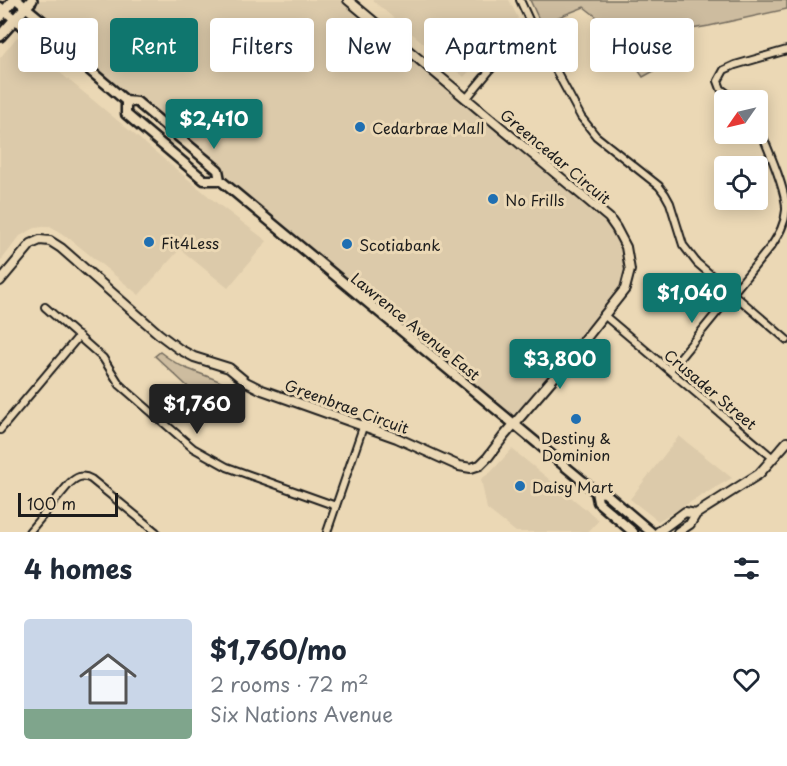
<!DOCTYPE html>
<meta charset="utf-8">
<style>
:root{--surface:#fff;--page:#f2f2f3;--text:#1f2937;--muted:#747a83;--line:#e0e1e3;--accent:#0f766e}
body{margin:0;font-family:"Playpen Sans",sans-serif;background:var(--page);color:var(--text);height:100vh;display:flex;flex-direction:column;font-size:22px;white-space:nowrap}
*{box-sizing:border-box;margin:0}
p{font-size:20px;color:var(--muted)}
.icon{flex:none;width:33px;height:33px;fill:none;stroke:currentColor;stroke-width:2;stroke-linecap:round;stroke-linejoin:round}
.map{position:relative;height:532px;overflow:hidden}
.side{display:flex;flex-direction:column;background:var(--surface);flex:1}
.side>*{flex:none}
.guide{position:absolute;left:18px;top:18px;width:752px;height:54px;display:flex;gap:12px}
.needle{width:39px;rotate:236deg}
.buttons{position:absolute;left:714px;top:90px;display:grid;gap:12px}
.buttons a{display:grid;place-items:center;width:54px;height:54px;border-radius:6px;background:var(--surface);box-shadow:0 3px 15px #0003;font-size:30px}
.scale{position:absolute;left:18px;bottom:15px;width:100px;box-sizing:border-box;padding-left:6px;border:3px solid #1c1c1c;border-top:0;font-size:16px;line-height:21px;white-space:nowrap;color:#1c1c1c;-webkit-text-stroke:4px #ebd8b5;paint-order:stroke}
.price{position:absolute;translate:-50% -51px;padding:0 14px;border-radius:6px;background:var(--accent);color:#fff;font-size:20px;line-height:39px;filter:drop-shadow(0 2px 3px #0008)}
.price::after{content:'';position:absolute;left:50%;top:36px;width:18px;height:14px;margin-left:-9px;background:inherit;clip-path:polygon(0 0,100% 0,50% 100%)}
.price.current{background:#222;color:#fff}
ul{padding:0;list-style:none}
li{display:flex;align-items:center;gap:18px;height:150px;padding:0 24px}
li+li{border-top:2px solid var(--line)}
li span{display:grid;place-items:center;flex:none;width:168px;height:120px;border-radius:6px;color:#555}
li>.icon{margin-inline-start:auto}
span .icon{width:72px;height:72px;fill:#fffc;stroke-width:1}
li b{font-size:26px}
h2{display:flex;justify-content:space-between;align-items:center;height:72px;padding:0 24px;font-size:26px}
.tag{padding:0 21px;border-radius:6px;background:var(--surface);box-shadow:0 3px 15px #0003;font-size:21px;line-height:54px}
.tag.current{background:var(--accent);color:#fff}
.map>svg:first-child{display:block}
.built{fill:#dccaaa}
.green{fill:#cdbc9f;stroke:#746c5e;stroke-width:1.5}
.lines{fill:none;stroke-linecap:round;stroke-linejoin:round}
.minor-casing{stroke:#1c1c1c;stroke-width:10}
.tertiary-casing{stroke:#1c1c1c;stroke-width:12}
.secondary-casing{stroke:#1c1c1c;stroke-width:13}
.primary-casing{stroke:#1c1c1c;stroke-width:14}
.minor{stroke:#ebd8b5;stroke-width:6}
.tertiary{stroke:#ebd8b5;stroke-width:8}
.secondary{stroke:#ebd8b5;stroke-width:8}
.primary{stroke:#ebd8b5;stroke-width:9}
.poi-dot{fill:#1f6fb2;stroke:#ebd8b5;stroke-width:2}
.labels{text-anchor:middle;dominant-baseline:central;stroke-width:6;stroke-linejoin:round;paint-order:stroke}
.poi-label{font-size:15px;fill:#1c1c1c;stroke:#ebd8b5;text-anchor:start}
.street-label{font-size:15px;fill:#1c1c1c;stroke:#ebd8b5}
</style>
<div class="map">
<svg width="787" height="532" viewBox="0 0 787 532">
<rect width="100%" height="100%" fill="#ebd8b5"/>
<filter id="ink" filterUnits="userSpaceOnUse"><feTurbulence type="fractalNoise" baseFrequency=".0167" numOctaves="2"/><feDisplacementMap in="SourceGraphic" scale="12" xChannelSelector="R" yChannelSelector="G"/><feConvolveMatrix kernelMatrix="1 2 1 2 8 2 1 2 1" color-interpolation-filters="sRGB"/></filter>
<g filter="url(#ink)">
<path class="built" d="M32,0h316l268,228 14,42 -5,19 -110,136 -295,-245 -2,-10 -81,-68 -11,-1 -72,-61 -3,-12 -25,-21z
M372,0h137l9,18 -54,59z
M17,37l201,167 49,37 -39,47 -48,-39 -41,46 -69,-56 -20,-13 -15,2 -15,8 -20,26v-204z
M679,436l53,42 -74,43 -28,-22z
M512,449l87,71 -11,12h-72l-29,-23 -6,-30 10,-7z"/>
<path class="green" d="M530,0h257v9l-78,17 -47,8 -1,33 -18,10 -36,-52 -23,-18 -43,17z
M160,352c9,7 18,13 28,17 18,7 33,11 48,22l-18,24 -63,-59z"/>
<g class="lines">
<defs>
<path id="minor" d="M520,0l10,22 51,95 15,19 63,50 6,8 5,9 13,42 14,18 90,77
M466,99l64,-77
M736,100l-15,-11 -3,-8 6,-11 11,-5 52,-15
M45,307l58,51 17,27 73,63 34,19 109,39
M605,316l168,142
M670,370l102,-125c7,-11 13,-21 14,-35 1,-19 -20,-66 -28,-85
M0,430l79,-94
M29,532l40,-48c7,-7 13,-10 22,-5l65,53
M327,532l36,-105"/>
<path id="tertiary" d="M0,281l31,-37 9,-4 10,1 11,7 98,86 20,15 15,8 35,11 17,14 16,8 135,48 62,28 12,2 9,-3 8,-8 16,-21 64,-75 57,-72 5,-19 -4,-23 -10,-19 -7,-10 -19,-16 -242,-202
M658,532l27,-20 11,2
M678,532l12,-8 6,-10 63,-40 28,-32"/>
<path id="secondary" d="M17,0l34,28 3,12 72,61 11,1 81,68 2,10
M0,7l42,35 12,-2
M126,101v13l78,66h16l376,312 9,1 46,39
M596,492l2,10 35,30"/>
<path id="primary" d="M0,17l13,-17
M0,36l32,-36"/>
</defs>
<use href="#minor" class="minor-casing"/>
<use href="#tertiary" class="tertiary-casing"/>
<use href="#secondary" class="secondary-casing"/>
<use href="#primary" class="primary-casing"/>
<use href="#minor" class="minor"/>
<use href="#tertiary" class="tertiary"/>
<use href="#secondary" class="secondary"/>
<use href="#primary" class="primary"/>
</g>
</g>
<g class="poi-dot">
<circle cx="360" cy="127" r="6"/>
<circle cx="493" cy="199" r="6"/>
<circle cx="149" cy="242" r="6"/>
<circle cx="347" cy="244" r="6"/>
<circle cx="576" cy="419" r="6"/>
<circle cx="520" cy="486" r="6"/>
</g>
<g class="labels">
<g class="poi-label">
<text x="372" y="127">Cedarbrae Mall</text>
<text x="505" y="199">No Frills</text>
<text x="161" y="242">Fit4Less</text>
<text x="359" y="244">Scotiabank</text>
<text x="576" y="437" text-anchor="middle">Destiny &amp;<tspan x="576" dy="17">Dominion</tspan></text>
<text x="532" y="486">Daisy Mart</text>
</g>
<g class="street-label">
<text transform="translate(556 156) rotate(40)">Greencedar Circuit</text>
<text transform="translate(416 326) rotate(39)">Lawrence Avenue East</text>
<text transform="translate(711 389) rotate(40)">Crusader Street</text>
<text transform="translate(347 406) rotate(20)">Greenbrae Circuit</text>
</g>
</g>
</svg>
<div class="buttons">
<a><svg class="needle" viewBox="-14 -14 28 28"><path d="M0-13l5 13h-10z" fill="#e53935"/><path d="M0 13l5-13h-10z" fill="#747a83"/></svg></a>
<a><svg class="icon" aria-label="locate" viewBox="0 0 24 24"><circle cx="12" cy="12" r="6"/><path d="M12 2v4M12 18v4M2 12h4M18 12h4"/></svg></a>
</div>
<div class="scale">100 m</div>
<b class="price" style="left:214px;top:150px">$2,410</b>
<b class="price" style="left:692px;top:324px">$1,040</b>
<b class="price" style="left:560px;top:390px">$3,800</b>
<b class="price current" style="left:197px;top:435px">$1,760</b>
<div class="guide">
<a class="tag">Buy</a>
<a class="tag current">Rent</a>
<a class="tag">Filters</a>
<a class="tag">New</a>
<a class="tag">Apartment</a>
<a class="tag">House</a>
</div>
</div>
<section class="side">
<h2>4 homes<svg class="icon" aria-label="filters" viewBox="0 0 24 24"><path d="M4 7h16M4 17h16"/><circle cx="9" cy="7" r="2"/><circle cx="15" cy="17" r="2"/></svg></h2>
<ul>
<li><span style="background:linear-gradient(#c9d6e8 75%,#7fa58c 0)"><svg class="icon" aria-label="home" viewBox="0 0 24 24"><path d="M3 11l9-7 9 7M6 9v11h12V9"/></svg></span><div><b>$1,760/mo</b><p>2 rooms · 72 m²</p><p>Six Nations Avenue</p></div><svg class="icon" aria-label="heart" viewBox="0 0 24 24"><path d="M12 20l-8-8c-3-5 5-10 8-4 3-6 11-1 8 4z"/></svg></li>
</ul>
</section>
